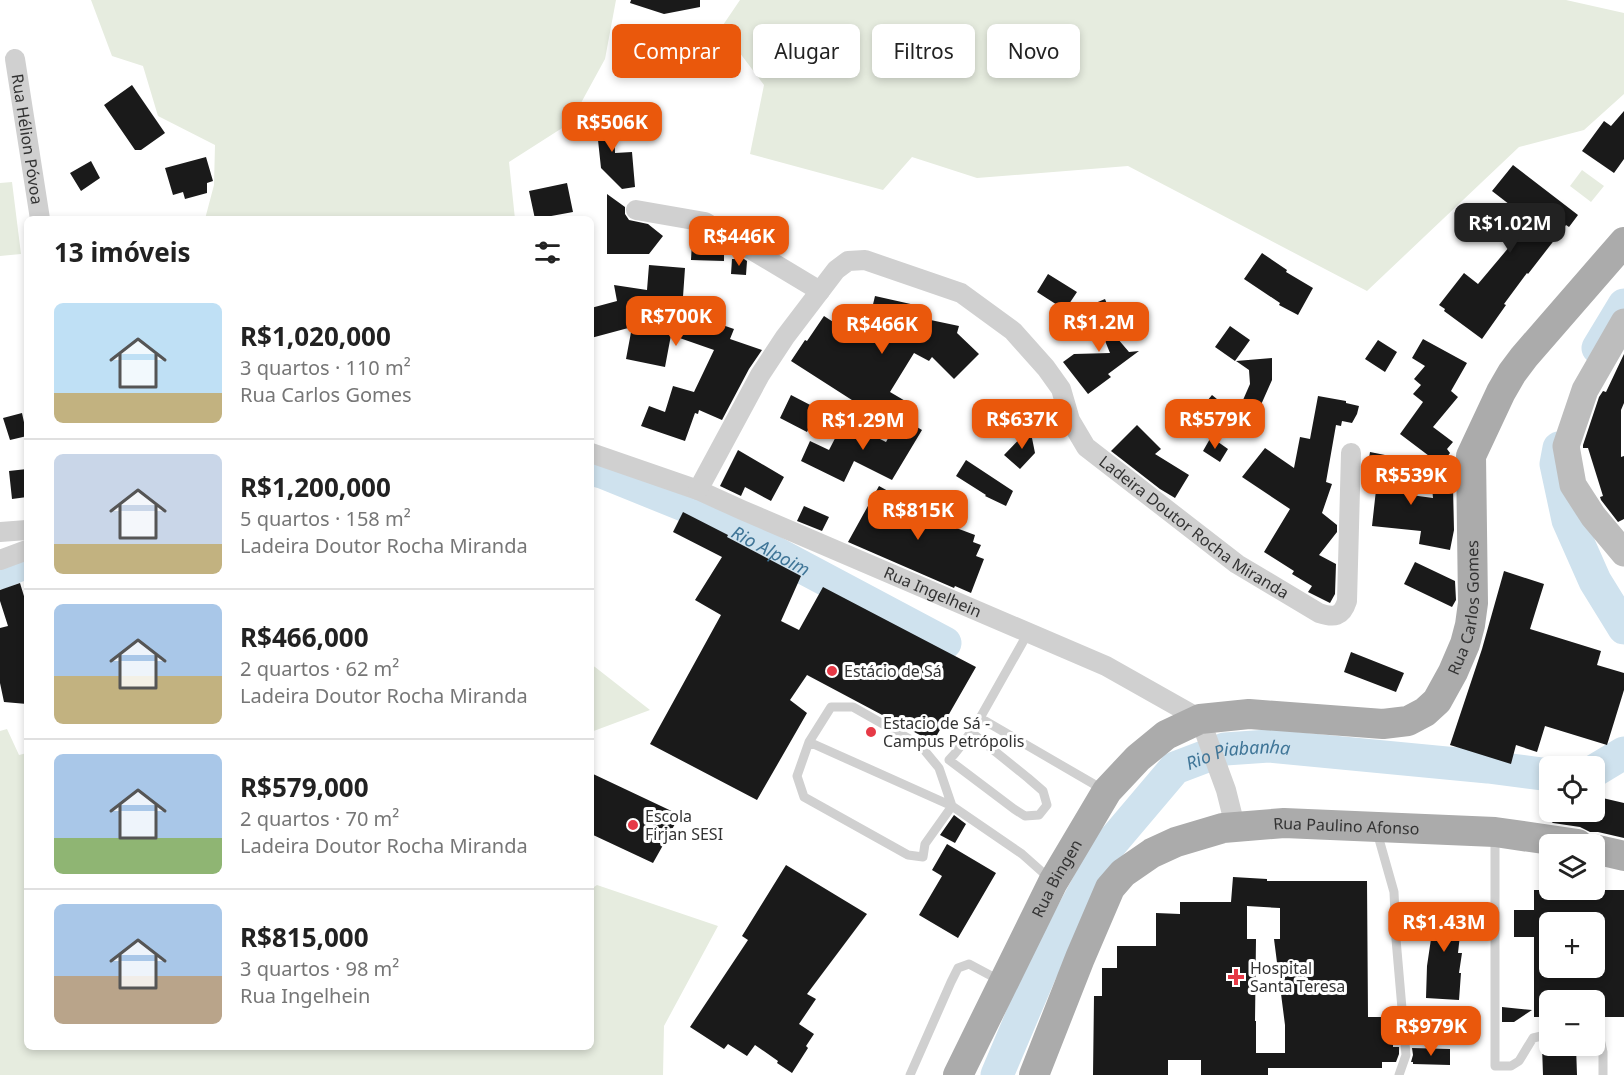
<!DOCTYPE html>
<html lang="pt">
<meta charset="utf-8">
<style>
:root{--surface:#fff;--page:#f2f2f2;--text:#222;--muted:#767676;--line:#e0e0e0;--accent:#ea580c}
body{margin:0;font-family:"Noto Sans",sans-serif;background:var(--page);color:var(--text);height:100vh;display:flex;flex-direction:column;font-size:22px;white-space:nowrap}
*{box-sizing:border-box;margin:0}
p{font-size:20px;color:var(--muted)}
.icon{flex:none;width:33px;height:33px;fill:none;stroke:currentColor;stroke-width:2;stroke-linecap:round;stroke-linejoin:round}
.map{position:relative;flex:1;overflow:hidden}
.sheet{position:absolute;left:24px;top:216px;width:570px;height:834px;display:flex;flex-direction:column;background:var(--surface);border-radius:9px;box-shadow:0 3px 9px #0003}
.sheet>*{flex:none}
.hud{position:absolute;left:612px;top:24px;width:570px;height:54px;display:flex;gap:12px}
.fabs{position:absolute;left:1539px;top:756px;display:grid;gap:12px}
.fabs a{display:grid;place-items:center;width:66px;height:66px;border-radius:9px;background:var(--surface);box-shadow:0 3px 9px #0003;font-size:30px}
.price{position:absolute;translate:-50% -51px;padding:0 14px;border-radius:12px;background:var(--accent);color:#fff;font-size:20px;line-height:39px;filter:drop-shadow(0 2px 3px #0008)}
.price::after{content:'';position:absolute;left:50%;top:36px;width:18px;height:14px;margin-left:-9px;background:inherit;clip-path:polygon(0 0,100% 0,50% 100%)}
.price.current{background:#222;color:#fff}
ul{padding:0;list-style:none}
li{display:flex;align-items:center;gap:18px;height:150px;padding:0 30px}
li+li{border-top:2px solid var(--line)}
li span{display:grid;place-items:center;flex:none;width:168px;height:120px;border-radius:9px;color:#555}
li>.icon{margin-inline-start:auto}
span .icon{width:72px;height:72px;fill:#fffc;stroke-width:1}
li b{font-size:26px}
h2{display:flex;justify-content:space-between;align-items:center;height:72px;padding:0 30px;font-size:26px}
.tag{padding:0 21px;border-radius:9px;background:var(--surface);box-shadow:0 3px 9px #0003;font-size:21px;line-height:54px}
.tag.current{background:var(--accent);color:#fff}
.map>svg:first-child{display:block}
.green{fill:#e6ecdf}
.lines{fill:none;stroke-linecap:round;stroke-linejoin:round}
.river{stroke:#cfe2ee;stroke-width:33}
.building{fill:#1a1a1a;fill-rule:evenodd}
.lane{stroke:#d0d0d0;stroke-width:9}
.street{stroke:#d0d0d0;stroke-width:20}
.secondary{stroke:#bdbdbd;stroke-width:27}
.primary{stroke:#ababab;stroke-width:30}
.poi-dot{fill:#e63946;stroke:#fff;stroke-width:2}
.labels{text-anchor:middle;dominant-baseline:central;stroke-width:6;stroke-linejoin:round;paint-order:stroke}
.street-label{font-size:16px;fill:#333;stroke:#fff}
.poi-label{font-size:16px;fill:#333;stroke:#fff;text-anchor:start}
.water-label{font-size:18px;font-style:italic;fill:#3f7597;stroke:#fff}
</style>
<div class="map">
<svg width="1624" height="1075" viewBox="0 0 1624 1075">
<rect width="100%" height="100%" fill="#fff"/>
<path class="green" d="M91,0h525l-11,59 -35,64 -61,39 6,57h-310l9,-34 1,-40 -57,-29 -15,-50 -31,-10z
M740,0h826l58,13v81l-40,36 -65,17 -152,144 -239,-125 -151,12 -65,-21 -29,33 -133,-36 14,-69 -43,-57z
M1582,170l22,16 -13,16 -21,-16z
M12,182l9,72 -21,2v-73z
M591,665l4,2 55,43 -59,22z
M7,729l12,26 8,-2v294h564v-158l6,-4 121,41 -54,100 -1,49h-663v-344z"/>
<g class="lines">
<g class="river">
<path d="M1598,348l26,-43"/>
<path d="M1559,448l-3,16 12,56 27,61 29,47"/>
<path id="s1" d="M591,469l11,3 89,36 254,135"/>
<path d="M0,573l27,-11"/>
<path d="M1594,771l30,-18"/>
<path id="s2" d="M997,1075l44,-104 68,-125 66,-78 50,-19 44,-3 219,21 62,8"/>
</g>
</g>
<path class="building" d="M631,0h69v7l-36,7 -34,-11z
M132,85l33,48 -24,17h-6l-31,-45z
M1624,111v48l-10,14 -32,-22 22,-30 7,5z
M591,116h23l1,37 17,-1 3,35 -13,2 -21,-21 -3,-28h-6z
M206,157l7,24 -6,2v10l-22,6 -2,-7 -10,3 -8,-27z
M91,161l9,17 -19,13 -11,-18z
M1513,165l65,50 -9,12 -3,-2 -38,49 -1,-1 -23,31 2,1 -24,34 -38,-28 1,-2 -6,-4 25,-32 14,11 53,-63 -39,-30z
M567,183l6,29 -38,7 -6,-28z
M607,194l18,13v7l4,6 19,4 15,12 -14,18h-42z
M692,242l24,1 8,5v13l-33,-1z
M1262,253l25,17 -1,2 27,16 -15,27 -19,-10 1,-2 -36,-24z
M732,259h12l3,2 -1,14 -15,-1z
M649,265l36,3 -3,43 52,18 -4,10 32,11 -13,19 -27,51 -23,-10 -1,4 -3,-1 -10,28 -44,-15 8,-20 16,6 8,-26 21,6 20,-42 -43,-15 -6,32 -39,-8 6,-32 -41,11v-30l26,-7 -3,-16 33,5z
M1048,274l29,18 -12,18 -28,-18z
M875,296l49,11 -3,11 38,8 -2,7 22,21 -25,25 -22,-22 -3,4 -15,-8 -24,39 17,10 -13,25 -103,-66 14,-21 2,1 17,-25 40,26z
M1105,299l9,22 -8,4 23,27 10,-1 -31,23 3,3 -23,17 -25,-32 11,-8 36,-1 -13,-32 -16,-12z
M1230,326l20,14 -15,21 -20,-14z
M1423,339l44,24 -16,28 7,6 -25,30 20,15 -6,7 3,4 -9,12 -41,-31 23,-32 -10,-8 8,-9 -7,-6 11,-13 -13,-8z
M1378,340l19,12 -12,20 -20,-13z
M1624,354v49l-3,7v47l3,-1v63l-6,3 -17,-22 -1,-3 3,-1 -15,-48h-5v-3l16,-48 4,-6 3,1z
M1272,358v22l-12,27 -17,-7 7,-16 -1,-14 -13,-9z
M791,395l27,14 -11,23 -27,-14z
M1212,395l22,18 -19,23 -22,-18z
M1318,396l28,5v2l13,3 -2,8 -5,9 -10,-2 -1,5 -5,-1 -10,57 6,2 -10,29 15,12v7l-18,23 17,9 -1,30 -5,9 -22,-11 4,-6 -20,-12 2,-3 -30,-19 26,-43 -48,-32 23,-29 29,20 6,-31 10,2z
M22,413l5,23 -17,4 -7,-22z
M900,417l22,13 -30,50 -38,-19 -10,21 -43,-21 9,-20 19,9 15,-29 42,21z
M1137,425l24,24 -6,5 34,21 -14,23 -15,-9 -49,-38z
M1030,428l5,25 -15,16 -16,-14z
M1211,437l17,12 -8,13 -17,-11z
M738,450l46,27 -13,24 -26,-14 -4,9 -21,-10z
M1370,452l15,3 -1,8 18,5 -6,25 37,5 -1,-11h21l1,43 -4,20 -31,-6 2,-13 -49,-5 5,-45 -9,11 3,-21 -4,-1z
M966,460l47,31 -7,15 -21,-10 1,-1 -30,-19z
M27,469v28l-15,2 -3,-28z
M879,486l72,40 24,9 -2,7 8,3 -5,11 8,3 -13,34 -16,-7 -1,2 -106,-46z
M804,506l25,11 -7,14 -25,-10z
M683,512l45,23 -1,2 74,39 -20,45 18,9 24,-43 153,80 -43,75 -126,-67 -17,25 17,13 -50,87 -107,-56 71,-129 -26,-15 27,-43 -49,-25z
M1415,562l40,19 1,19 -4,7 -48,-23z
M1504,571l40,13 -14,45 71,22 -4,14 27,8v17l-17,55 -62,-19 -8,26 -21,-7 -5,19 -61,-19 32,-96z
M20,583l7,23v98l-23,-2 -4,-19v-55l8,-2 -8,-25v-11z
M1351,652l53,21 -8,19 -52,-20z
M591,773l89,42 -27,48 -62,-29z
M1594,796l30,7v35l-26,-6h-8l-10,-5 -27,-4 -14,-11h55z
M954,815l12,9 -11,19 -15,-8z
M947,844l49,29 -38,65 -39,-23 23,-39 -10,-6z
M786,865l81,49 -60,80 9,5 -17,25 15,10 -8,12 2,2 -16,25 -15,-10 1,-2 -23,-16 -8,11 -19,-12 -4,5 -34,-22 58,-87 -6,-4z
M1233,877l34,2v2h100l1,136h25v30h6v7l-3,8h-14v6h-114v7h-67v-15h-33v15h-75l1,-79h8v-28h15v-22h39v-33l24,1v-12h51zM1247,906l33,2v31h-6l11,86v28h-29v-32h-1l1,-82h-9z
M1534,890h90v127h-30v-17h-44v17h-16v-80h-20v-27h20zM1550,922h44v46h-44z
M1432,904l31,3 -5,46h4l-3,20h2l-2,27 -33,-2 1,-32 4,-27h-3z
M1502,1007l30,3 -18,12h-12z
M1542,1046h34l1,29h-34z
M1412,1048l38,1v16l-37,-1v-2h-2l2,-7z"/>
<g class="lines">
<path class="lane" d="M831,707h22l67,38 19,23 13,38 -27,38 -2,13 -15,-2 -104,-58 -7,-21 12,-34z
M980,718l48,-85
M971,732l57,46 15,13 4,14 -8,10 -14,1 -11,-7 -65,-49c13,-13 21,-27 31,-42l124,72
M809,742l143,64 70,48 27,24
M1377,832l17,60 2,47 10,116 -7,20
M1495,837v229h16l8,-5 14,-23 17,-4
M1594,1037l6,2 3,13v23
M910,1075l41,-93 7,-14 11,-4 30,16"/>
<g class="street">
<path id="s3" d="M15,59l25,160"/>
<path d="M636,210l69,12 115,69"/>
<path id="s4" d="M591,453l107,37 44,20 364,156 94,53 26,71 9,36"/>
<path id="s5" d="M698,490l62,-115 25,-38 51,-67 12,-9 17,-1 96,33 52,38 33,37 15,21 9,31 16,27 151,117 82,49c15,5 23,4 28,-12l4,-148"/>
<path d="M0,532l27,-2"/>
<path d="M0,560l27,-10"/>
</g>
<path class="secondary" d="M1624,322l-39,68 -19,56 7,39 20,31 31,37"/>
<g class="primary">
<path d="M1594,849l30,7"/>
<path id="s6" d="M958,1075l95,-193 54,-91 31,-33 28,-23 34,-16 49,-5 134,10 25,-3 17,-9 12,-11 16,-29 12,-28 5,-19 3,-22 -2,-147 30,-64 11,-19 12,-16 100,-115"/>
<path id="s7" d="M1034,1075l46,-117 30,-70 13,-15 29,-20 24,-11 47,-14 61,-5 211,9 83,12"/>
</g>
</g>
<g class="poi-dot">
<circle cx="832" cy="671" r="6"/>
<circle cx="871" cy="732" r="6"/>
<circle cx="633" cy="825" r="6"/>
<path d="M1233 968h6v6h6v6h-6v6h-6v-6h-6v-6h6z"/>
</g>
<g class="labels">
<g class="street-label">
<text stroke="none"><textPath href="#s3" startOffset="81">Rua Hélion Póvoa</textPath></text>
<text stroke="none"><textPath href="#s5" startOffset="732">Ladeira Doutor Rocha Miranda</textPath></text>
<text stroke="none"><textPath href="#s4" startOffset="369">Rua Ingelhein</textPath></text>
<text stroke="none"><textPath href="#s6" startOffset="784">Rua Carlos Gomes</textPath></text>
<text stroke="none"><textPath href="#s7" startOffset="456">Rua Paulino Afonso</textPath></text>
<text stroke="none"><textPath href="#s6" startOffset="220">Rua Bingen</textPath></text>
</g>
<g class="poi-label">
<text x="844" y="671">Estácio de Sá</text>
<text x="883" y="723">Estacio de Sá -<tspan x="883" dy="18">Campus Petrópolis</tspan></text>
<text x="645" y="816">Escola<tspan x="645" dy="18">Firjan SESI</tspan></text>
<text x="1250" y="968">Hospital<tspan x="1250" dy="18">Santa Teresa</tspan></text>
</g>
<g class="water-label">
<text stroke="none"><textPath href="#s1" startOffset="198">Rio Alpoim</textPath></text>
<text stroke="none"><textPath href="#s2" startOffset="423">Rio Piabanha</textPath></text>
</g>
</g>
</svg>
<div class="fabs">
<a><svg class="icon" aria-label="locate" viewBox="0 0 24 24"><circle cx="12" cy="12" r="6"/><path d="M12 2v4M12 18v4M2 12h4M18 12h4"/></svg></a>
<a><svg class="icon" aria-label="layers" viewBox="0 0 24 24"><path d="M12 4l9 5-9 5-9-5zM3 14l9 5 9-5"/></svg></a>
<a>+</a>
<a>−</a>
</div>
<b class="price" style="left:612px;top:153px">R$506K</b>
<b class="price current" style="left:1510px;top:254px">R$1.02M</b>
<b class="price" style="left:739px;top:267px">R$446K</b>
<b class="price" style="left:676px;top:347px">R$700K</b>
<b class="price" style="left:1099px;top:353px">R$1.2M</b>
<b class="price" style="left:882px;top:355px">R$466K</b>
<b class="price" style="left:1022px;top:450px">R$637K</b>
<b class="price" style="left:1215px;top:450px">R$579K</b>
<b class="price" style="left:863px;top:451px">R$1.29M</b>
<b class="price" style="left:1411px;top:506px">R$539K</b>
<b class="price" style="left:918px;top:541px">R$815K</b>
<b class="price" style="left:1444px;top:953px">R$1.43M</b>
<b class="price" style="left:1431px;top:1057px">R$979K</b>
<div class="hud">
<a class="tag current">Comprar</a>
<a class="tag">Alugar</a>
<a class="tag">Filtros</a>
<a class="tag">Novo</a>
</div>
<section class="sheet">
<h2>13 imóveis<svg class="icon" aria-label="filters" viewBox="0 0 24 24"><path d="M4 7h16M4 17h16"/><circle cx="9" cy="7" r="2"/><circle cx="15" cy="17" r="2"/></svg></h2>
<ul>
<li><span style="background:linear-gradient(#bfe0f5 75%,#c2b280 0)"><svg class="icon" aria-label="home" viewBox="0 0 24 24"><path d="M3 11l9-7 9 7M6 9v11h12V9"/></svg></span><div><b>R$1,020,000</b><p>3 quartos · 110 m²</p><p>Rua Carlos Gomes</p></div></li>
<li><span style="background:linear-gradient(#c9d6e8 75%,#c2b280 0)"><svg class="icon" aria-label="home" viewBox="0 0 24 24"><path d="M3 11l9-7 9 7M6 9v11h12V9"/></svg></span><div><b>R$1,200,000</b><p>5 quartos · 158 m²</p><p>Ladeira Doutor Rocha Miranda</p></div></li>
<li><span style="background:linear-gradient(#a9c7e8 60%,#c2b280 0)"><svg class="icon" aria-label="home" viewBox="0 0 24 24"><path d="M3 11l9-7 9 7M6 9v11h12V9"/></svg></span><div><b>R$466,000</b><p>2 quartos · 62 m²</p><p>Ladeira Doutor Rocha Miranda</p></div></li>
<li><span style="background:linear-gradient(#a9c7e8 70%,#8fb573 0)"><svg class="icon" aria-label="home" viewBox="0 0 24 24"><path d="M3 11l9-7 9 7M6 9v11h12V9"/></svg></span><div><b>R$579,000</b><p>2 quartos · 70 m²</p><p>Ladeira Doutor Rocha Miranda</p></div></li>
<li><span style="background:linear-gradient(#a9c7e8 60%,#b9a48a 0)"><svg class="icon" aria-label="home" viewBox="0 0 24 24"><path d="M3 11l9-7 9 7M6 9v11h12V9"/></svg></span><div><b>R$815,000</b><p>3 quartos · 98 m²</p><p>Rua Ingelhein</p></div></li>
</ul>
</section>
</div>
